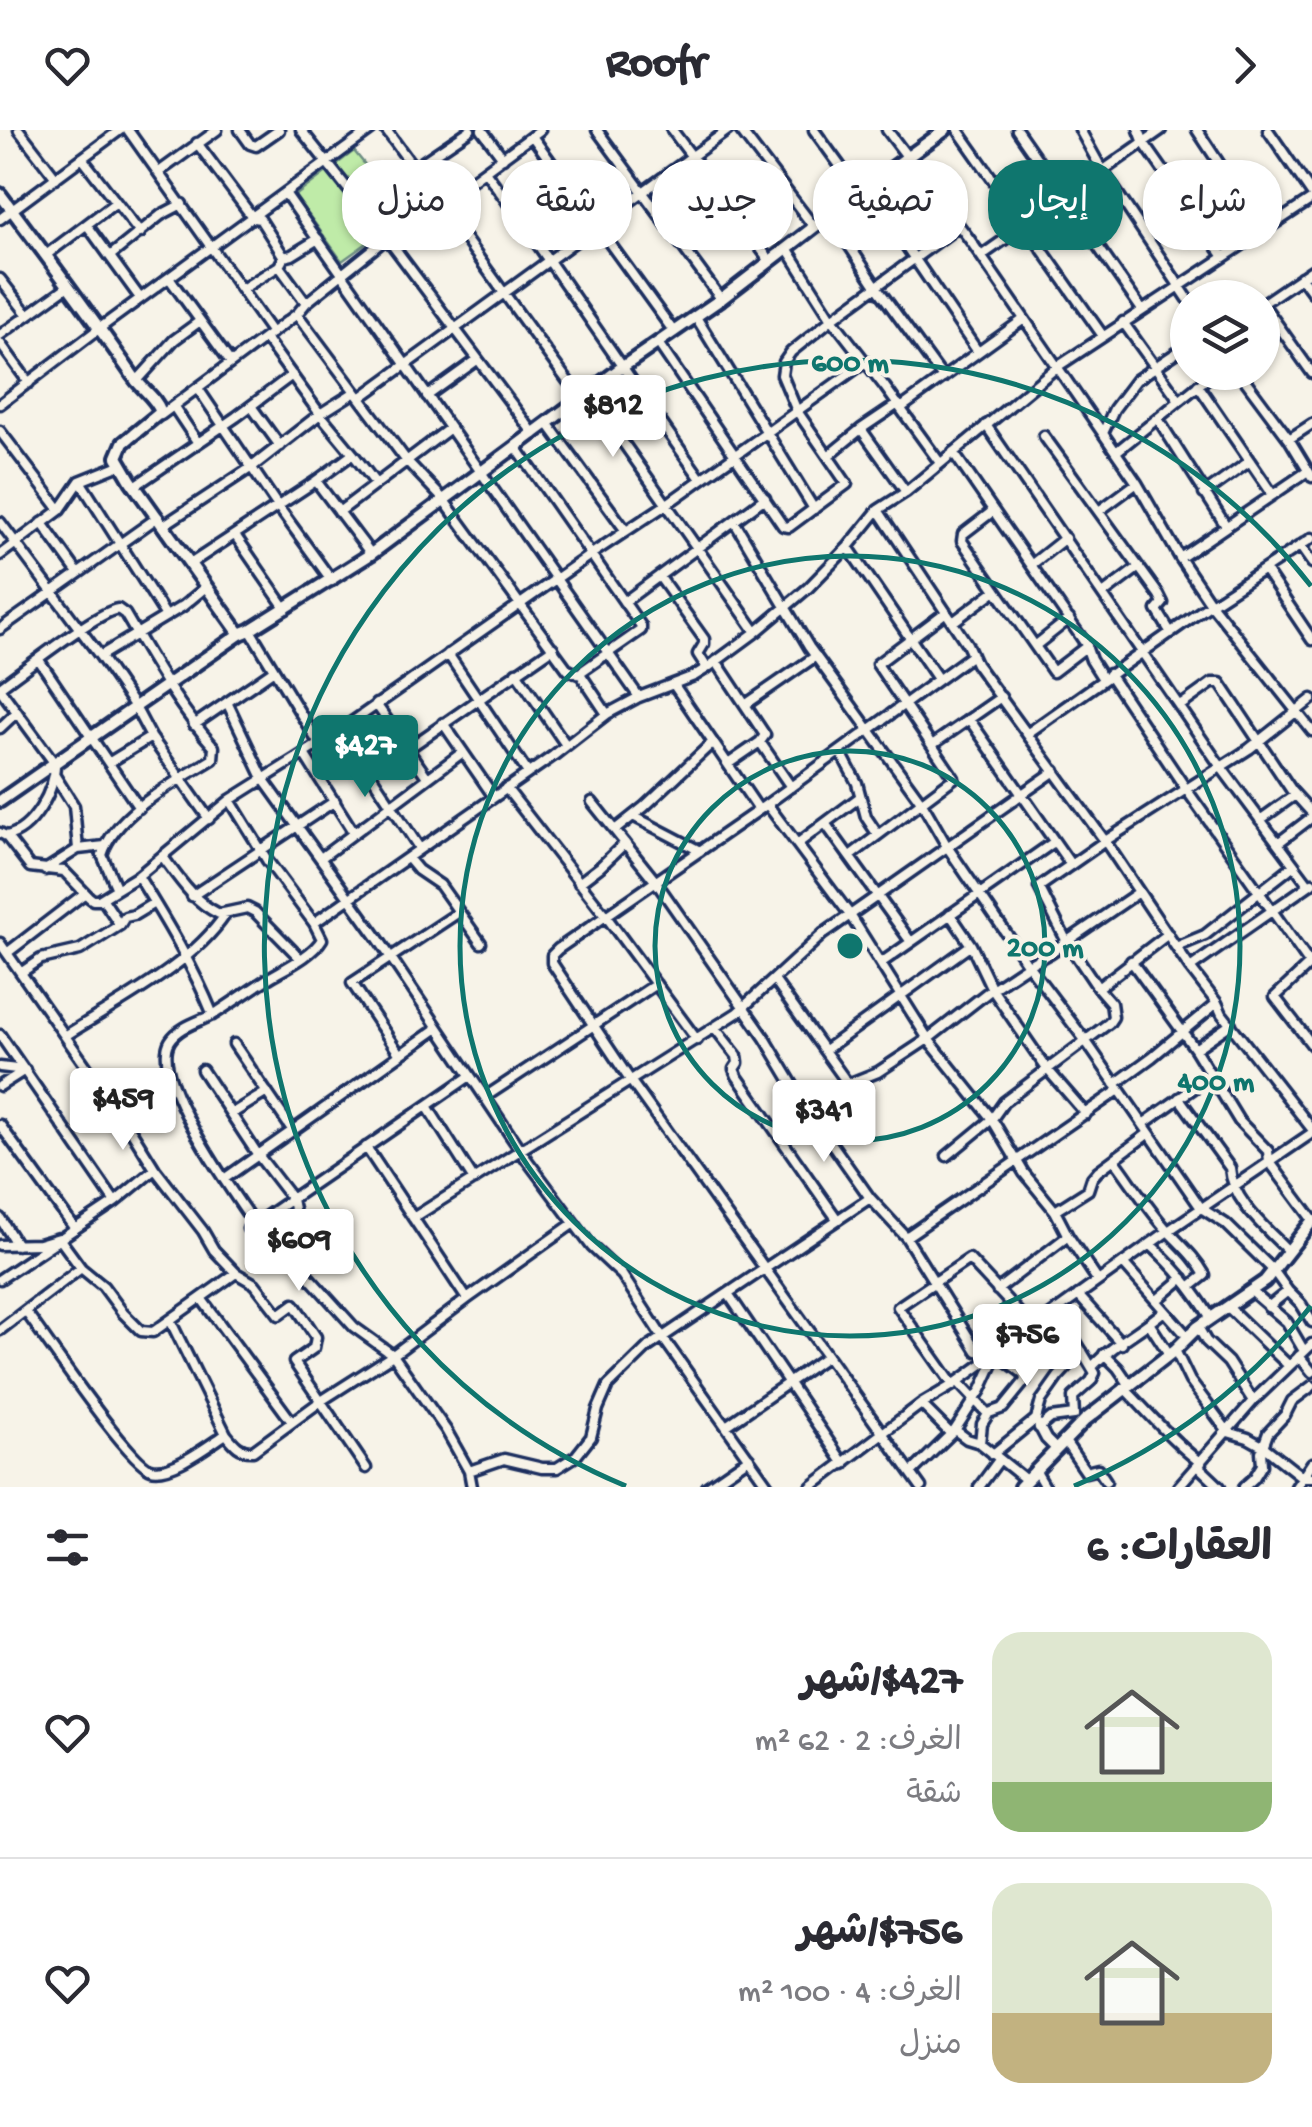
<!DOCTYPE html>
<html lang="ar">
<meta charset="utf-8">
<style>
:root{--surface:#fff;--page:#f2f2f3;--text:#2b2b33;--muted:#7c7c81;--line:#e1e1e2;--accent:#0f766e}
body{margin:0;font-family:"Gochi Hand","Playpen Sans Arabic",sans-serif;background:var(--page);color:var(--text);direction:rtl;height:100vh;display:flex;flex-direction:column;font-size:38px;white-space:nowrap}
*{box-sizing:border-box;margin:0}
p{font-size:32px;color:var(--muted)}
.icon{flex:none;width:55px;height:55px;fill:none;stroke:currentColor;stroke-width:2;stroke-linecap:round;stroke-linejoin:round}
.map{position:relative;height:1357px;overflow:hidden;direction:ltr}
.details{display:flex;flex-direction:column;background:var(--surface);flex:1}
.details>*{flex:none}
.banner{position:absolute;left:30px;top:30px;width:1252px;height:90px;direction:rtl;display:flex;gap:20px}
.controls{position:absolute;left:1170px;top:150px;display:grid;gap:20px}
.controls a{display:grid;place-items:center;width:110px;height:110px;border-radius:50%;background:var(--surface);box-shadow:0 2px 8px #0004;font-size:50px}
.price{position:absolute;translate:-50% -85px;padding:0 22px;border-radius:10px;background:#fff;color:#222;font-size:32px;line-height:65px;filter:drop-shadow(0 2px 5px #0008)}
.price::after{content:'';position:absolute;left:50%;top:60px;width:30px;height:22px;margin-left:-15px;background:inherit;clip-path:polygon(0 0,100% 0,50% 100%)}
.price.active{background:var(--accent);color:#fff}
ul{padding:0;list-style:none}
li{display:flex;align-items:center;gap:30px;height:250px;padding:0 40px}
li+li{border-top:2px solid var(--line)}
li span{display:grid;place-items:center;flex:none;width:280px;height:200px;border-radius:30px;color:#555}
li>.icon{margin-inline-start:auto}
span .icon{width:120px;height:120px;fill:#fffc;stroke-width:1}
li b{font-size:42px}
h2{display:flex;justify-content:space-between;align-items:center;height:120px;padding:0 40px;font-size:42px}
.pill{padding:0 35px;border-radius:40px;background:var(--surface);box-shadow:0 2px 8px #0004;font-size:35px;line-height:90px}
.pill.active{background:var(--accent);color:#fff}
header{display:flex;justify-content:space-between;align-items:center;height:130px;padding:0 40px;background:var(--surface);font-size:45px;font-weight:700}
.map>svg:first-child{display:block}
.green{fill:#bfeba8;stroke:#6d8d83;stroke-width:2.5}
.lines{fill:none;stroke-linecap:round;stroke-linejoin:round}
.street-casing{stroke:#1b2f5e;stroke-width:15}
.secondary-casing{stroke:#1b2f5e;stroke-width:18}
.street{stroke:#f7f3e8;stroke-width:8}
.secondary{stroke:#f7f3e8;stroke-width:10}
.ring{fill:none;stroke:#0f766e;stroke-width:5}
.centre{fill:#0f766e;stroke:#f7f3e8;stroke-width:5}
.ring-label{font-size:30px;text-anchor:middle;font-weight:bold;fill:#0f766e;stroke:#f7f3e8;stroke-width:8;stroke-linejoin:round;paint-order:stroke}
</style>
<header><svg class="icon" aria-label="forward" viewBox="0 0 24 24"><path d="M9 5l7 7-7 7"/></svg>Roofr<svg class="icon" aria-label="heart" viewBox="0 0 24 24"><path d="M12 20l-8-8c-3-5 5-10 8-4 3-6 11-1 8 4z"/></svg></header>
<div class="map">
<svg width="1312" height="1357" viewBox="0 0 1312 1357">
<rect width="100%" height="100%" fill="#f7f3e8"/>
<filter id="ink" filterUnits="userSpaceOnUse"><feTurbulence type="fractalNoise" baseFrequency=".01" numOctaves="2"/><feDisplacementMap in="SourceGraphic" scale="20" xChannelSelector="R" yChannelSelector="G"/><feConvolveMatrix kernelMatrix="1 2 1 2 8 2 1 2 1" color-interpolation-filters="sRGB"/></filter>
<g filter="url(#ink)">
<path class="green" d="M354,21l52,64 -64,46 -47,-65z"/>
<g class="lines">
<defs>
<path id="street" d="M19,0l37,48
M128,0l144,203
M240,0l10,14 6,2 23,-16
M301,0l86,108 147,196
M386,0c66,89 129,180 195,269
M482,0l21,28
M597,0l124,169
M672,0l98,131
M740,0l74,97
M814,0l45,62
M887,0l83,110 167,243 43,75 31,46 101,127
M958,0l145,206
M1017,0l125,180
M1080,0l22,40 86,129
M1139,0l5,13 80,114
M1197,0l66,100
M1268,0l44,64
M532,6l142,196
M197,13l56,75 7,1 24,38
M82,28l58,75
M414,38l56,-38
M485,41c74,101 143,206 216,308
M159,42l58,-42
M866,57l112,165
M285,63l354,504
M829,85l47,71 67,92
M735,86l46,-32
M0,89l120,-89
M87,95l53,73
M787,118l45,71 53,68 55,76
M46,125l69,-52
M110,126l51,-41 21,-11
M981,126l180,-126
M279,136l27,37
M1301,147l11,15
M169,148l62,85
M0,149l28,36 40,-29
M242,159l37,-23 5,-9 8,-2 26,-16
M1262,174l50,-34
M1263,174l49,69
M297,184l109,146 37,39 125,171 13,5 26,39
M696,187l118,192
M1123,192l56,78
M0,205l28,-20
M0,213l29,40
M658,213l125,183 6,1 58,-43 -50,-73 -15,-36 2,-13 7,-10 41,-33 127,-93
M1239,242l50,67 23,38
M136,252l38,-42 26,-19
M1198,255l75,110
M199,260l78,115 55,76
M589,264l167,238
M427,266l50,-36
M360,268l368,-268
M0,274l100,-76 271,-198
M251,276l29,40
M174,277l24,36
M901,278l123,-89
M161,285l136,-101 9,-11 81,-65 54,-35 99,-73
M1158,289l68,107
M548,294l78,107
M986,295l235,342 88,118
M861,299l45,63
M0,301l60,79
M1103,303l11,-24 22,-29 52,-35
M1044,306l115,159 4,8 -6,7 14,23
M1289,309l23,-15
M516,317l125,179v4l-63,44
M953,322l132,191 6,17 12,19
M1116,322l99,-80
M353,324l23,30
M828,326l33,-27 37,-25
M80,351l86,135
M316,351l55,73
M135,356l101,-69 56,-42
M1204,364l46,-33
M878,380l89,134 9,20 129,177 85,127 27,35 5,11 90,115
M993,381l-30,23 -1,7 91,131 34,-26
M1099,381l38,-28
M339,382l111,-84
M734,391l75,126 113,156 26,45 80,117 57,75 116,168 25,16 47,46 15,21 13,13 11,18
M0,392l100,134 35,51 16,30 58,82
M42,393l36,50
M164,395l88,-58 68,-53 35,-22
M235,405l51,74
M1300,416l12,17
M848,417l90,132
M0,425l60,-45 20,-29 40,-16
M1180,428l128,-87
M190,434l126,-83 37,-27 -33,-40 -55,-76
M1031,435l34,-27
M1265,440l47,70
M659,446l45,63v5l-6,10 9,14
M1103,464l36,-27
M624,472l141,-104
M953,492l43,-32
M0,499l158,-112
M250,500l69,114
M1035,516l34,-27
M448,524l80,119
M100,526l83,-50 23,-19
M39,530l100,148
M716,531l49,74 -5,7 -32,22
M516,542l50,73
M1109,544l77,115 126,178
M674,555l85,125
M0,557c22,-16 97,-75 118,-78l7,5c27,46 53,93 89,133l-1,12c-36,22 -98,54 -111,96l15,34
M0,559l55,75c0,26 -22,67 -49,72l-6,-3
M227,572l37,78 113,157 150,223 65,87 30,28 41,63 106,149
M376,574l51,73
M745,575l71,-49
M1180,576l32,-23h8l72,108 20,22
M969,589l102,146
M443,593l51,74
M194,595l80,-55
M0,598l17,-16
M341,599l79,120
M1028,603l183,-129 101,-66
M760,612l31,45
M932,615l69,-48
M409,618l144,-100
M840,621l17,32 9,34 12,18
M304,624l50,79
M110,632l41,-25
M55,646l19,30 4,43
M506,658l99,127 92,125
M230,670l37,60 47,63 8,16c-10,17 -37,29 -55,40 -17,11 -34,23 -51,34 -14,8 -37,13 -46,28 -21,35 63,152 85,184
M592,672l64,80 109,156 43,72 62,88 36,39 71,114 20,3 27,20 1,7 -22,27 -14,5 -7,11 -2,19
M767,674l83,111 78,124 64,80 32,54 31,38 13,25 30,45
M633,686l67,35
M1260,690l35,-25
M825,693l86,119
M615,700l29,-23 69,-65
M6,706l24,31 34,4 25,26 4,3h6l39,-24 92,-76 105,-66 255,-179 77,-51 197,-141
M1278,713l34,-26
M797,714l63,-47
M850,726l104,-78 -77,-114 69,-52
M163,727c17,23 30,44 56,57l28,-6 8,4 45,46
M322,727l141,-105
M408,728l10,12 22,15 41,58
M45,740l33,-21 27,-3
M138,746c28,45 55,90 75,139
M579,753l21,-16 25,-24
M192,766l143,-95
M102,768l18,27
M950,784l21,31 21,44 55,80 39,45
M314,793l239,-167 54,-42 32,-17 55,-21 13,-8 49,-36 52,-44 40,-41 30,-37 28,-18 151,-125 255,-168
M0,813l132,189 23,37 48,62 11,19 22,23 19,11 24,31 15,-11 22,33 -2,11 -20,14 72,106
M1176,817l29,-12 89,-70
M7,823l78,-60
M1131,831l64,88 44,72 29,30 1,10 43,58
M881,833l173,-121
M1310,834l-35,33 37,48
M1190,838l122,-85
M22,842l19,-13 39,-9 40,-25 5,-8 9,-2 20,-12
M774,850l74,104
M1098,858l70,-54
M715,898l22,28 1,7 -4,6 3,7 100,143
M0,905l115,167
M65,906c51,-33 126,-70 160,-121
M234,914l59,87
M1195,919l36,-25
M825,920l146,-105
M400,925l-48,-72 107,-71
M0,937l25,3
M202,940l56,85 34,44 15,76 47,52 39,28 53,75 23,41 3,16
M1115,954l37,-27 65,-54
M0,956l25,-16
M485,967l171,-113
M1179,968l51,70c2,33 36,60 57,82
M427,976l47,74
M231,984l36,-22
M1143,994l68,-48
M0,995l75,104
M823,1002l38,-30 2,-6 -8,-14
M779,1006l16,-11 6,-10 7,-5 40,-26 30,-12 50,-33 64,-50 36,-24 22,-12 89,-61
M366,1017l101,152
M947,1026l45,-37 12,-17 105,-79 4,-6 -2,-14 -13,-15 -31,-46 -28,-55 66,-46 144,-92 63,-50
M1114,1029c18,24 34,50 54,72 14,15 27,26 37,44l-14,11
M224,1049l214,-151
M1055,1081l33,-21 4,-12 6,-7 51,-38
M0,1088l17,27
M413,1088l324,-205 86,-79 232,-163
M248,1099l222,-153
M906,1107l213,-147
M1150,1114c25,23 44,46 61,74
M0,1115l39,-1 20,-6 22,30 22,18 20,27 18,18 12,1 83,-59
M1123,1133l65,74
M0,1149l115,-77 40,-33
M997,1160l71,-54
M1251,1161l36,31 17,29
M729,1165l115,169
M1078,1165l44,49
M201,1168l91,124
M1157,1170l26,-22
M1228,1177l60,58
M1268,1177l20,-16
M26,1182c19,25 103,151 125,157 20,6 58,-24 75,-35
M170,1190l56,114c8,10 14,18 27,17l68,-50 72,-46 74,-56 107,-76
M1149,1193l20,31
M1198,1197l8,14 22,21 25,39
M0,1200l81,-62
M1175,1220l15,31 38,51 20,6 16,9 38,30h10
M1104,1224l14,14 11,16
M1299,1226l13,16
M1093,1236c20,-22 48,-35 71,-55
M958,1252l30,32
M953,1255l-55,-78 71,-48 64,69
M1124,1258c25,25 49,54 77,75
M921,1274l30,30
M1038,1294l8,15 9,9
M726,1296l101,-70
M1039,1298l12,-10 23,-3 -1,-18 18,-16 4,-8 -38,-63
M955,1300l12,9 13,4 46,37
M1064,1310l22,32 12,-3 8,12
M993,1324l43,-35 5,-18 17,-24 24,-26
M1198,1336l22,21
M1035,1340l10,17
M469,1341l35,-12 38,9h15l19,-12 15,-19 7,-28 10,-23 40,-39 222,-149
M911,1343l44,-43 26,-40 15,-33
M707,1357l42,-29
M811,1357l110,-83 32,-19 215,-154 144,-98
M921,1357l-291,-407 -78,-117v-8l6,-6 201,-139 213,-155
M979,1357l20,-27
M1178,1357l75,-86 59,-57
M1244,1357l10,-9 8,-13 -1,-13 7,-19 17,-18 7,-14 20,-15
M1296,1357l16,-24"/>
<path id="secondary" d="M0,64c45,60 90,120 133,182 9,14 22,20 28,36l-38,31 -6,14 14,24 109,153
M0,671l240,-167 10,-4 121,-76 250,-186 100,-69 145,-112 79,-57
M1020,1357l65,-67 90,-70 23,-23 67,-46 47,-60"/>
</defs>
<use href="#street" class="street-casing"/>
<use href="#secondary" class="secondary-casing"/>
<use href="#street" class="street"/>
<use href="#secondary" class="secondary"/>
</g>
</g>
<g class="ring">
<circle cx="850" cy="816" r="195"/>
<circle cx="850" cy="816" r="390"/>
<path d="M1311 1176A585 585 0 0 1 1074 1356M626 1356A585 585 0 1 1 1311 456"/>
</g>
<circle cx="850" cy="816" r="15" class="centre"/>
<g class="ring-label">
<text x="850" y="241">600 m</text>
<text x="1045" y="826">200 m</text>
<text x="1216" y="960">400 m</text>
</g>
</svg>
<div class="controls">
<a><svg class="icon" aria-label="layers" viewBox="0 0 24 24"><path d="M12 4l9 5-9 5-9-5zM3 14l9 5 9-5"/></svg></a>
</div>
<b class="price" style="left:613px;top:330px">$812</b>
<b class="price active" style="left:365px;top:670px">$427</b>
<b class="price" style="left:123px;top:1023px">$459</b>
<b class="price" style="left:824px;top:1035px">$341</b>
<b class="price" style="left:299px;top:1164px">$609</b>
<b class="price" style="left:1027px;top:1259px">$756</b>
<div class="banner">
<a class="pill">شراء</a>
<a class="pill active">إيجار</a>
<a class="pill">تصفية</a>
<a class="pill">جديد</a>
<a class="pill">شقة</a>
<a class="pill">منزل</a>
</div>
</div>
<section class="details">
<h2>العقارات: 6<svg class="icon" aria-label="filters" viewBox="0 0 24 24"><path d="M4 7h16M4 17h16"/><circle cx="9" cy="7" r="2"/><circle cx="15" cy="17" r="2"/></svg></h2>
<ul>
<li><span style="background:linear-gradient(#dfe7d0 75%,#8fb573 0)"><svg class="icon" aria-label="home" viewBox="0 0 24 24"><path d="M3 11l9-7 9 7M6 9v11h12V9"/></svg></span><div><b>$427/شهر</b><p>الغرف: 2 · 62 m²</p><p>شقة</p></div><svg class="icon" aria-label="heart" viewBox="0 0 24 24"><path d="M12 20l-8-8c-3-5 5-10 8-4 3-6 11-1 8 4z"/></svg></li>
<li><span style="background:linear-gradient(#dfe7d0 65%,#c2b280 0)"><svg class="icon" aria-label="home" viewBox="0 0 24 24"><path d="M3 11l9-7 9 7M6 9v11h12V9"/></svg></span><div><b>$756/شهر</b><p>الغرف: 4 · 100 m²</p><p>منزل</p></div><svg class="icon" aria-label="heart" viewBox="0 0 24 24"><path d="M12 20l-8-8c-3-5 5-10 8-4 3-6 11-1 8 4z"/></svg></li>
</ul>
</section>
